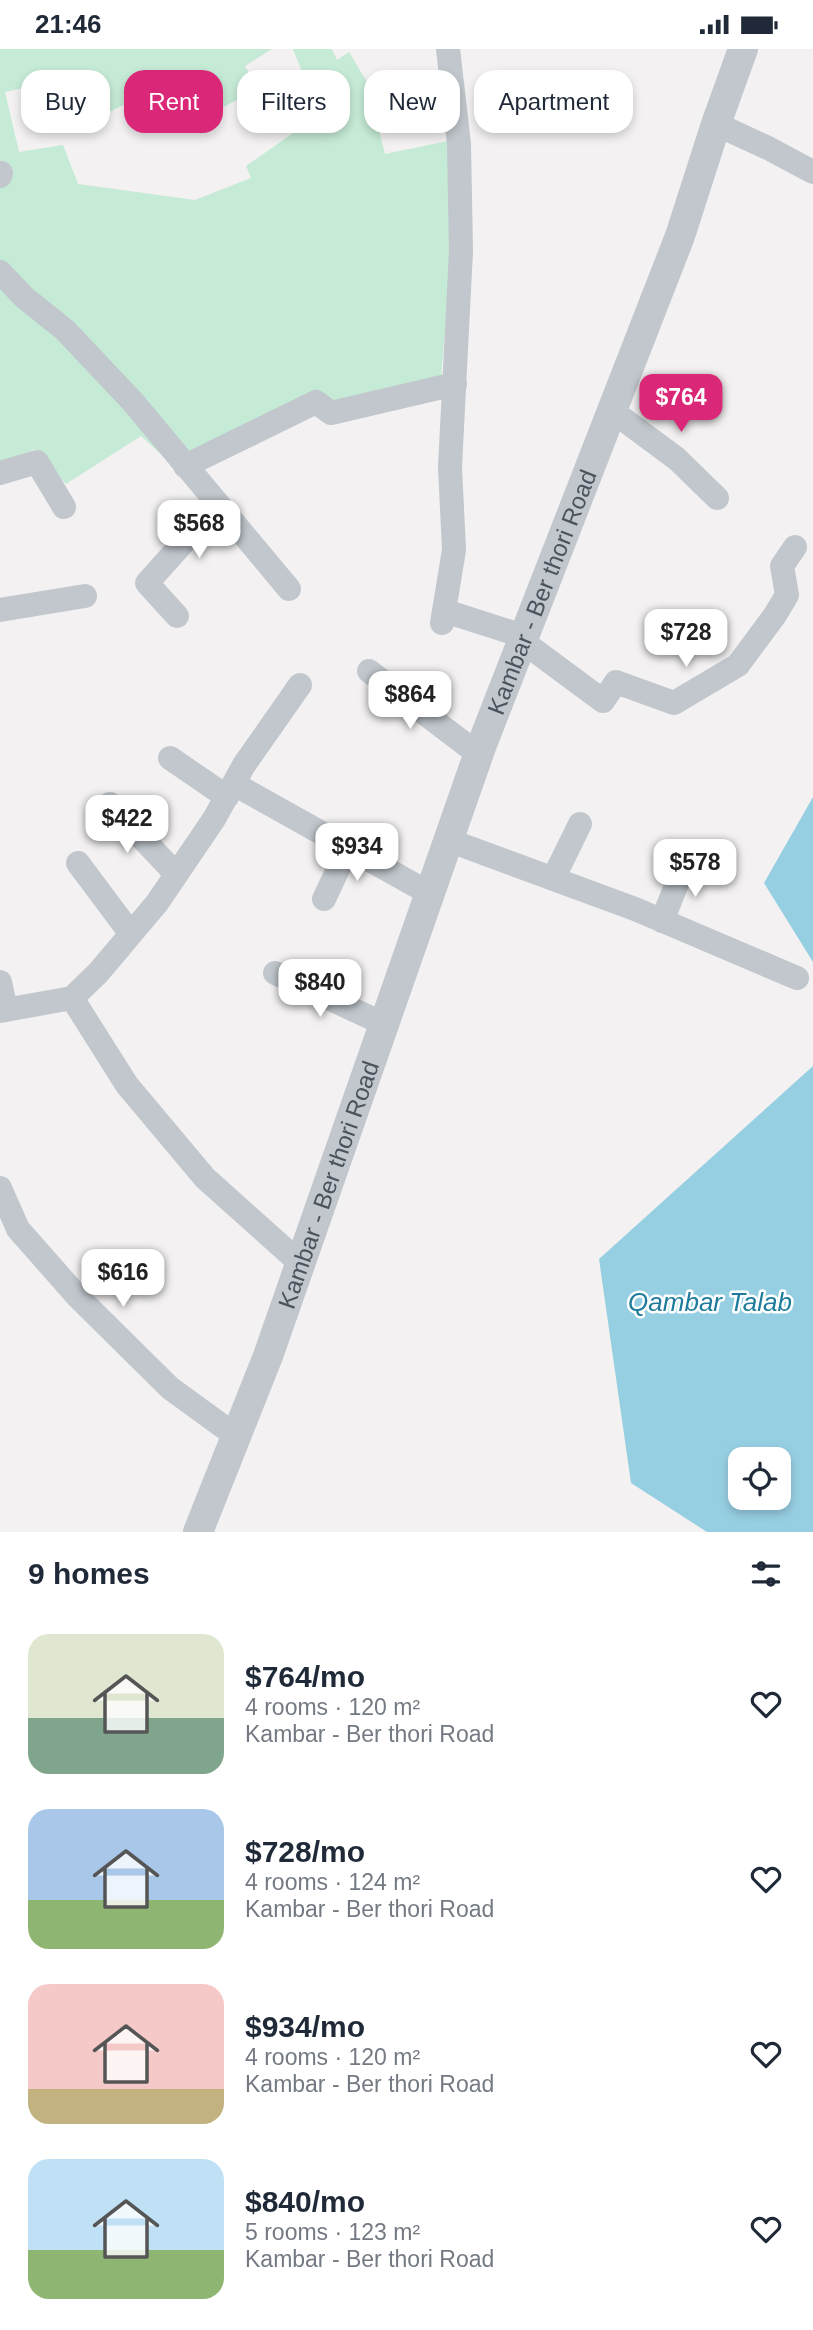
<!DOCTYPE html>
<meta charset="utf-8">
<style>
:root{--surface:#fff;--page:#f6f6f7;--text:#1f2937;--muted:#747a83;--accent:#db2777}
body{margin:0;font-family:Arial,sans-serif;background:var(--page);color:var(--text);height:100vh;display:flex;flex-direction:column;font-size:26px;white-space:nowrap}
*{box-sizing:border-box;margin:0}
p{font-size:23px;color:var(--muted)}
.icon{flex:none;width:38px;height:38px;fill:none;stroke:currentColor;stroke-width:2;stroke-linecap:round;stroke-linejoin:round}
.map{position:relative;height:1483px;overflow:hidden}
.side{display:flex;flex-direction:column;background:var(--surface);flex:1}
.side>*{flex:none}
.guide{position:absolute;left:21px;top:21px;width:772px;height:63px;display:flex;gap:14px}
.fabs{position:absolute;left:728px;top:1398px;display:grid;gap:14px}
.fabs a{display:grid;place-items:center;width:63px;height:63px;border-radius:14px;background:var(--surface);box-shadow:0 4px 10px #0003;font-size:35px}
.price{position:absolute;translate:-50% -60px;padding:0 16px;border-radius:14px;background:#fff;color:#222;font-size:23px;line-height:46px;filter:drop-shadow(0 2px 4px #0008)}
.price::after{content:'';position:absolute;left:50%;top:42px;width:21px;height:16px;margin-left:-10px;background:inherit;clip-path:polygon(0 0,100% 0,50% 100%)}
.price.selected{background:var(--accent);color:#fff}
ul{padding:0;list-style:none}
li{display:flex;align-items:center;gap:21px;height:175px;padding:0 28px}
li span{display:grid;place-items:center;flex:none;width:196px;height:140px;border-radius:21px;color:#555}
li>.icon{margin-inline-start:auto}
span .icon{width:84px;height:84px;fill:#fffc;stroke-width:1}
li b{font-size:30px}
h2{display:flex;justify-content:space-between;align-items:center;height:84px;padding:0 28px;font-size:30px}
.chip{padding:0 24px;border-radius:21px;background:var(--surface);box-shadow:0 4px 10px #0003;font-size:24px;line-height:63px}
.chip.selected{background:var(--accent);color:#fff}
.status{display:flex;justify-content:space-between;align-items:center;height:49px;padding:0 35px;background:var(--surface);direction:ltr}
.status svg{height:19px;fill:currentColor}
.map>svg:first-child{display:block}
.green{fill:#c5ead5}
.water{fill:#97cfe2;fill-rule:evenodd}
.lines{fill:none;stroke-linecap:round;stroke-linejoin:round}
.minor{stroke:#c1c7cd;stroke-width:24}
.tertiary{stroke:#c1c7cd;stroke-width:30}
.labels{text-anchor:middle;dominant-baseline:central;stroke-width:5;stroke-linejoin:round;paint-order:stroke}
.street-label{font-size:24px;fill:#4b535c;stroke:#fff}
.water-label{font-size:26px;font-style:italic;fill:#1e7b9b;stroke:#fff}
</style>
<div class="status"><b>21:46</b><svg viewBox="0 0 49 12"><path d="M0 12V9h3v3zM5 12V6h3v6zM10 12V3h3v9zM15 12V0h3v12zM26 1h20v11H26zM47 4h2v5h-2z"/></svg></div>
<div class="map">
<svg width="813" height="1483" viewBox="0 0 813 1483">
<rect width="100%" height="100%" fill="#f3f1f1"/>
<path class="green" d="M0,0h272l-27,17 13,23 -67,35 -33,-36 -63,31 -16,-43 -74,16 14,60 44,-7 15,39 117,16 56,-22 -5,-12 57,-40 -11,-39 12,-10 -11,-28h39l5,11 12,-8 18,30 18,72 63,-13 6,83 -13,154 -108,29 -158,60 -34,-31 -75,48 -31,-35 -35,14z"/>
<path class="water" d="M813,748v165l-49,-79z
M813,1017v466h-106l-76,-49 -32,-224zM779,1410v39h-39v-39z"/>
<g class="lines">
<path class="minor" d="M716,75l52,24 45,24
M0,127l1,-3
M0,223l25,26 40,32 68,72 156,187
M611,361l66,49 40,39
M185,417l131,-64 15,11 124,-29
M0,424l37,-11 27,45
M0,561l85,-14
M445,562l78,25
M177,567l-30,-33 70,-78
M442,574l12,-73 -4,-83 11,-216 -2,-107 -11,-95
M522,592l81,60 13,-19 58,21 64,-38 37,-50 12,-20 -5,-29 13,-19
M369,622l109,83
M170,709l57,39
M234,735l195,109
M110,755l66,70
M448,791l187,69 162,69
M78,814l53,71
M553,830l27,-55
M324,850l24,-51
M662,872l24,-60
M275,924l109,51
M0,933l6,28
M72,949l55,87 78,93 95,85
M0,962l72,-13 26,-25 59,-70 57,-84 30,-54 56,-80
M0,1139l18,41 60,68 92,91 66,48"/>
<path class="tertiary" id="s1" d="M198,1483l70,-176 213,-609 199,-511 36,-112 27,-75"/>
</g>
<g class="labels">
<g class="street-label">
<text stroke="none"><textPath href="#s1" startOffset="1001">Kambar - Ber thori Road</textPath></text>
<text stroke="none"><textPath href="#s1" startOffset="371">Kambar - Ber thori Road</textPath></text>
</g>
<g class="water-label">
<text x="710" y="1253">Qambar Talab</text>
</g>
</g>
</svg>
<div class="fabs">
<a><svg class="icon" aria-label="locate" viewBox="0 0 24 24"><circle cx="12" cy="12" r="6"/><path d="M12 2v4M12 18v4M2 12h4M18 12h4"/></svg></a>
</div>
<b class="price selected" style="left:681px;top:385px">$764</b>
<b class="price" style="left:199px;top:511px">$568</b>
<b class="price" style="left:686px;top:620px">$728</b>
<b class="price" style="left:410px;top:682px">$864</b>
<b class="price" style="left:127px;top:806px">$422</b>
<b class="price" style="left:357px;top:834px">$934</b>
<b class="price" style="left:695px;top:850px">$578</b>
<b class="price" style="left:320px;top:970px">$840</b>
<b class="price" style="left:123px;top:1260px">$616</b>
<div class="guide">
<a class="chip">Buy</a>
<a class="chip selected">Rent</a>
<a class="chip">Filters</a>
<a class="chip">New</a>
<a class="chip">Apartment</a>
</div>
</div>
<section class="side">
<h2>9 homes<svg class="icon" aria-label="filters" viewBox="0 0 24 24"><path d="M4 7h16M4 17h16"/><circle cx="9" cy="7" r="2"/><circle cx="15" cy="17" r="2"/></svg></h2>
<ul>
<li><span style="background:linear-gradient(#dfe7d0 60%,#7fa58c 0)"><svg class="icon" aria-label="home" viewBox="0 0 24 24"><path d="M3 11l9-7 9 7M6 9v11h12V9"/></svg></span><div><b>$764/mo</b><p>4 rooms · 120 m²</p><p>Kambar - Ber thori Road</p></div><svg class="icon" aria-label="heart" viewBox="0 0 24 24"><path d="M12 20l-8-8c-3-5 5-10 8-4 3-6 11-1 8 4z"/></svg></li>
<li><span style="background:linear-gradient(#a9c7e8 65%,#8fb573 0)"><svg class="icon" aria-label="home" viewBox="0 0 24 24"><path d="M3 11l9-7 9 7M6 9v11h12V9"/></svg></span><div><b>$728/mo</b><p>4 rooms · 124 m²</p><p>Kambar - Ber thori Road</p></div><svg class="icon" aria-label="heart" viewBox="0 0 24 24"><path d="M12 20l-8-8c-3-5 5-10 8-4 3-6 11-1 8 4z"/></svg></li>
<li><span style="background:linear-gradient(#f6c9c9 75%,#c2b280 0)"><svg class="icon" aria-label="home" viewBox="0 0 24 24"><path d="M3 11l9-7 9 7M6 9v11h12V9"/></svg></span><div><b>$934/mo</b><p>4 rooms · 120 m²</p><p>Kambar - Ber thori Road</p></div><svg class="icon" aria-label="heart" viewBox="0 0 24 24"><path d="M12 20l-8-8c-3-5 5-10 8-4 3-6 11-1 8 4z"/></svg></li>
<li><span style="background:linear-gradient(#bfe0f5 65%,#8fb573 0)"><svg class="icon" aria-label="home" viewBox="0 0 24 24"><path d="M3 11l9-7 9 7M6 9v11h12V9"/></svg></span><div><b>$840/mo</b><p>5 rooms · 123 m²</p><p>Kambar - Ber thori Road</p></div><svg class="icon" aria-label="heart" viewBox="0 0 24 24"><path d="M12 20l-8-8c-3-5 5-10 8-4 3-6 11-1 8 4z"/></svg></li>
</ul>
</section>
